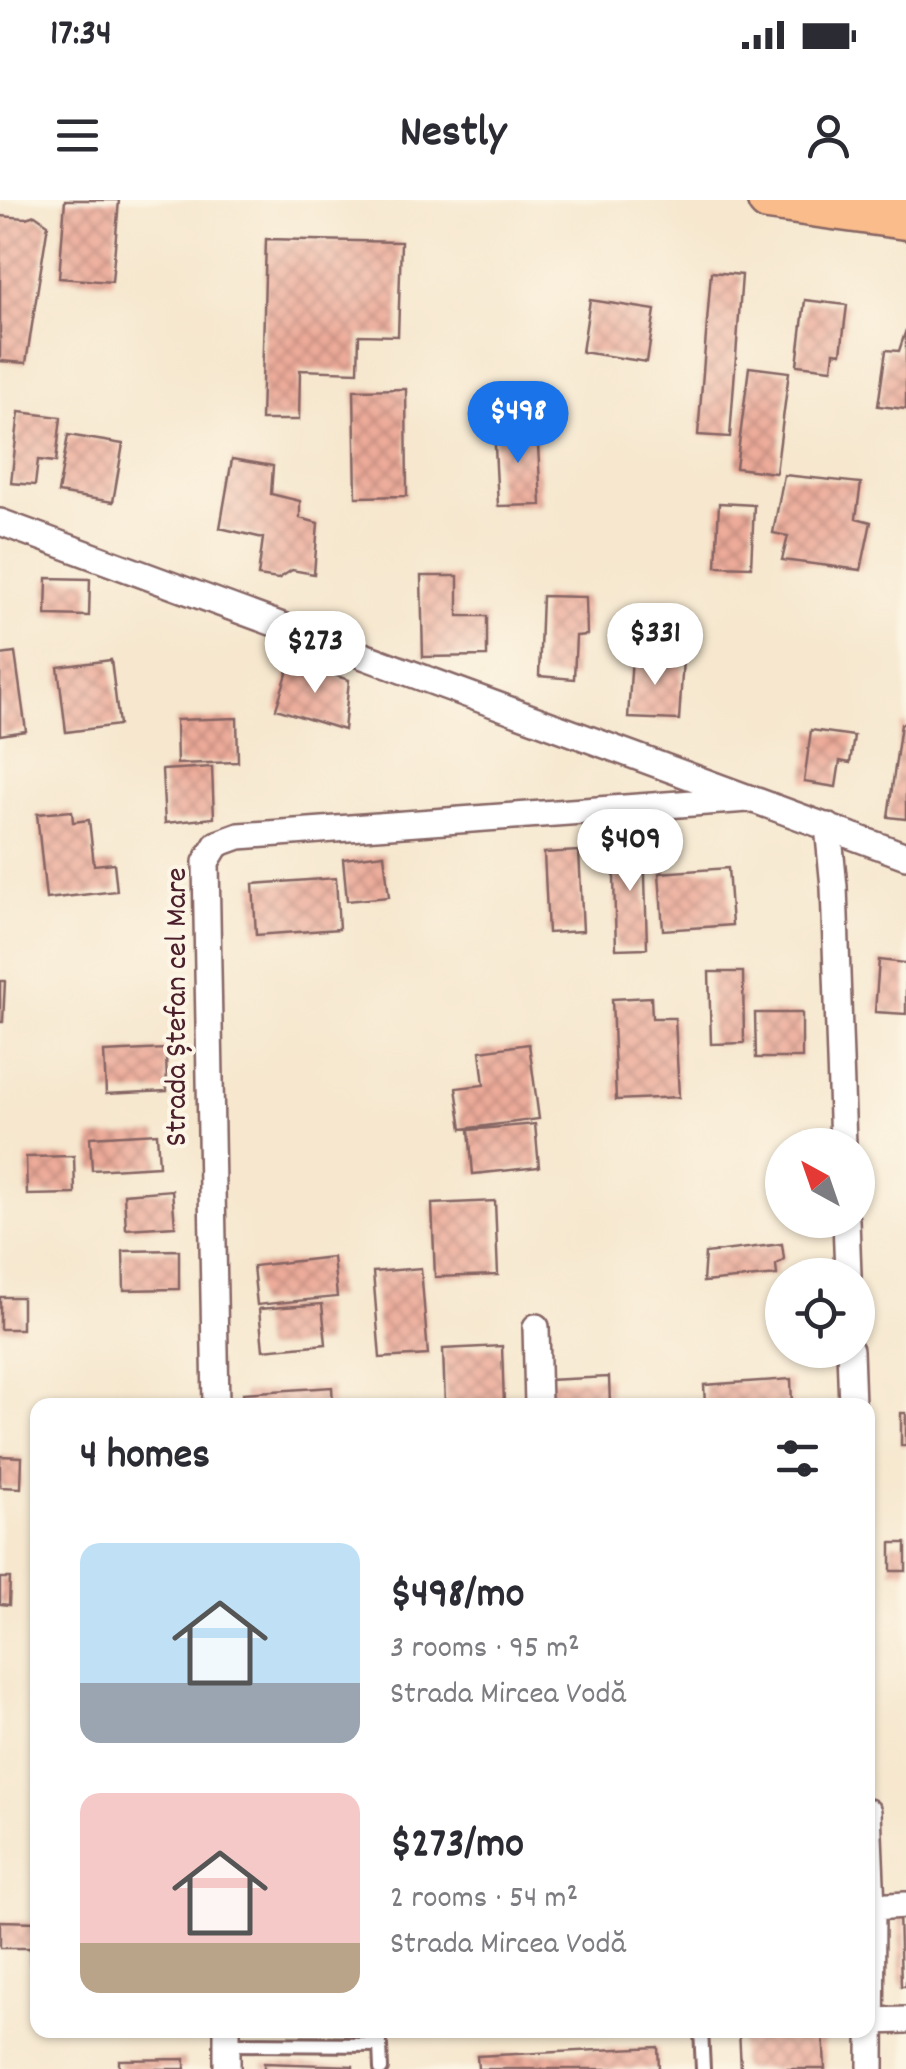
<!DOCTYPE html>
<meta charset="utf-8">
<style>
:root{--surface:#fff;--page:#f2f2f3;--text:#2b2b33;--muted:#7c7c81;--accent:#1a73e8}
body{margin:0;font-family:Dekko,sans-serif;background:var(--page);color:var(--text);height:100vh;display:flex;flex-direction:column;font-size:38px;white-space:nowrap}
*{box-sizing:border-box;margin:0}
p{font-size:32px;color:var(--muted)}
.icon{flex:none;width:55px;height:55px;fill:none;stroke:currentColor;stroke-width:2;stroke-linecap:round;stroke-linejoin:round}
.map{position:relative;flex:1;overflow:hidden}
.side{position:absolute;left:30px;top:1198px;width:845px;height:640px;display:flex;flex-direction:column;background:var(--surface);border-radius:20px;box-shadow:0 2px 8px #0004}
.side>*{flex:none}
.needle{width:65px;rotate:320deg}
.tools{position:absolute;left:765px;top:928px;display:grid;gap:20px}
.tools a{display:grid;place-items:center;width:110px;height:110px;border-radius:50%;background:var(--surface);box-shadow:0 2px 8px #0004;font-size:50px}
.price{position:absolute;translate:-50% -85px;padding:0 22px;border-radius:35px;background:#fff;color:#222;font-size:32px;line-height:65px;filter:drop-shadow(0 2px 5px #0008)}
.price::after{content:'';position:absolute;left:50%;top:60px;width:30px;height:22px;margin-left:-15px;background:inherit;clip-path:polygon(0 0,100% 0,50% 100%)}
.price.on{background:var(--accent);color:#fff}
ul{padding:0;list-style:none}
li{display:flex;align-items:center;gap:30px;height:250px;padding:0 50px}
li span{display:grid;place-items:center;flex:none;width:280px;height:200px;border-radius:20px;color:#555}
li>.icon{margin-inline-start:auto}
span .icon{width:120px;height:120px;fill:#fffc;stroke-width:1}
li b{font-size:42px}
h2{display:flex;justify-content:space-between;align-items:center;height:120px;padding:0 50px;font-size:42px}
.status{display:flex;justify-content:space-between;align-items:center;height:70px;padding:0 50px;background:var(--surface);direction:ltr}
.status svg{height:28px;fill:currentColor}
header{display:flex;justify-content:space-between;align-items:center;height:130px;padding:0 50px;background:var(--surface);font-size:45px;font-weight:800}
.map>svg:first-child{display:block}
.building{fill:url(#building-cross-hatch)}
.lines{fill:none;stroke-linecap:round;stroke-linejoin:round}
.lane-casing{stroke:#866564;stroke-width:18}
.street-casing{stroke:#866564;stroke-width:30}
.primary-casing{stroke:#866564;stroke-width:45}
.lane{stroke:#fff;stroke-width:12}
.street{stroke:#fff;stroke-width:25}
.primary{stroke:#f9bc8a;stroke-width:40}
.labels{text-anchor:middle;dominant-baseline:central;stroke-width:8;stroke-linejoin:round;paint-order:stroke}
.street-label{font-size:32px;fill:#4a1f2b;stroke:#fcf5e5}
</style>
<div class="status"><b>17:34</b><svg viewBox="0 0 49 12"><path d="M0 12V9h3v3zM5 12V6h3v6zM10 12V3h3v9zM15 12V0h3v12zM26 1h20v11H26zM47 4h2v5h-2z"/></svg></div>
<header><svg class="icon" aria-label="menu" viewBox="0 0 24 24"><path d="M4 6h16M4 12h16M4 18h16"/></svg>Nestly<svg class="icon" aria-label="person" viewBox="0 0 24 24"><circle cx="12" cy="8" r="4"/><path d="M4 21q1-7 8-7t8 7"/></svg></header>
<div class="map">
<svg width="906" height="1869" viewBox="0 0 906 1869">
<defs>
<pattern id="building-cross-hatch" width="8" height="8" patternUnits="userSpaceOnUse" patternTransform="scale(2.5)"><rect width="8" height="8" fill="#edab9a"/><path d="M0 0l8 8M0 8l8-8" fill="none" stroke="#c28b7e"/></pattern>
</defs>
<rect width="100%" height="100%" fill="#fcf5e5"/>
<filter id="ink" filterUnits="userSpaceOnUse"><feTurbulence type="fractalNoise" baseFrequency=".01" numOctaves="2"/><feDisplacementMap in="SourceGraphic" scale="20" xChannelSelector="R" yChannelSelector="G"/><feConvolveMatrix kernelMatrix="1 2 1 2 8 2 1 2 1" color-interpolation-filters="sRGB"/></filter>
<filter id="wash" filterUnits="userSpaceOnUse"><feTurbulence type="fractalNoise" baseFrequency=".0048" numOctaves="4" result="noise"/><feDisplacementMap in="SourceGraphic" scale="40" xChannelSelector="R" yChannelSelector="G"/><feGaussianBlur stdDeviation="2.25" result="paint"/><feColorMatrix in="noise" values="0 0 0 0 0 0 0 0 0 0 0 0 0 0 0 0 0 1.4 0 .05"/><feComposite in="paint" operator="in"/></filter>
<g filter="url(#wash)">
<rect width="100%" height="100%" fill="#f6e7ce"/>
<g id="blocks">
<path class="building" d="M65,0h54l-7,82 -53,-4z
M35,15l13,9 -22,139 -26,-2v-145l26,2z
M266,39l135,3 -3,94 -39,-1 -1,37 -58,-2 -1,50h-38z
M711,72l31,3 -12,162 -32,-2z
M590,100l65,10 -8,52 -65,-10z
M805,100l42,5 -6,48 -7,-1 -2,17 -35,-4z
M906,130v79l-28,-3 8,-56 13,1z
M749,167l40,5 -13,101 -40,-5z
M406,189l1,107 -51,1 -2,-107z
M19,212l42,5 -5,45 -18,-2 -3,25 -24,-2z
M537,225l4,80 -43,1 -4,-79z
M68,235l55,9 -10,58 -55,-9z
M232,259l41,7 -2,28 29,7v17l18,5 -4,51 -22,-4 -14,9 -20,-3 5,-38 -43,-10z
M784,275l77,8 -5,35 15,4 -10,48 -79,-10 6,-24 -15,-3z
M719,303l35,2 -3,62 -35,-1z
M421,376h37v40h29v40l-64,1z
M47,378l43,1 -1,37 -43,-1z
M542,396l44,1 1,38 -11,1 -2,43 -35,-3z
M15,453l11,78 -26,4v-80z
M632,456l51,3 -4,61 -51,-2z
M111,460l8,65 -53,7 -8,-65z
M291,461l58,19 -5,50 -68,-21z
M237,518l1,44 -61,2 -1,-44z
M901,524h5v95l-18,-2z
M811,530l43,6 -4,27 -10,-2 -4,26 -32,-5z
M212,567l2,51 -49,5 -3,-53z
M72,611l1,11 16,-2 5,45 20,-2 3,28 -71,8 -9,-85z
M644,640l3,108 -31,1 -3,-108z
M579,651l4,80 -35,2 -4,-80z
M384,654l5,43 -42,4 -4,-42z
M728,668l4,57 -69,5 -4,-57z
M336,678l3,51 -83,6 -3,-51z
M879,760l27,3v51l-31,-2z
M709,772h34l1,71 -33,1z
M0,781h5l-2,41h-3z
M651,797l1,21h23l4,79 -63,3 -4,-101z
M755,813h47v45h-46z
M529,844l10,75 -77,10 -6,-41 28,-3 -4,-34z
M166,849l1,42 -61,3 -2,-42z
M535,924l4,43 -66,7 -4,-44z
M157,933l2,33 -67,4 -2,-33z
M74,956l1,38 -48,1 -1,-38z
M172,990l3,36 -49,3 -2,-35z
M495,1001l3,74 -63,2 -3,-73z
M782,1044l2,15 -8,6 1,10 -74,7 2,-29z
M179,1050v39l-55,1 -1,-39z
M333,1057l4,40 -80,8 -4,-39z
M421,1068l7,87 -48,3 -7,-86z
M0,1097h22v32h-22z
M322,1104l4,40 -63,6 -4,-41z
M502,1146l2,59h-59l-2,-56z
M609,1177l1,28h-62l-1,-25z
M791,1179l1,26h-87l-1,-20z
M332,1187l1,18h-89l-1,-12z
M901,1213h5v33h-5z
M0,1256l22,1 -1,31 -21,-1z
M891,1343h15v28h-15z
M0,1378h10l-1,27 -9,-1z
M899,1710h7v76h-5z
M0,1721l38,1v41h-8v-15h-30z
M739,1830h84l2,39h-84z
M658,1847l1,22h-181l-1,-13z
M185,1859v10h-66v-9z
M264,1863l89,3v3h-89z"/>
</g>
</g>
<g filter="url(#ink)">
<use href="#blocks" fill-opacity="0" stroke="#866564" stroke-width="2.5"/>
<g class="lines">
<defs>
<path id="lane" d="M701,1830l2,39
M228,1844l152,1 1,24"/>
<path id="street" d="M0,322l906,334
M828,626l6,61 9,258
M846,1020l2,55
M536,1127l2,78
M850,1150l2,55
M216,1205l-10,-543 11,-18 22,-8 509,-37
M868,1612l4,95 -1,162
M872,1707l34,-2
M871,1821l35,-1
M227,1869v-39"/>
<path id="primary" d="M768,0l138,19"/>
</defs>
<use href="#lane" class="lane-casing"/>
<use href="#street" class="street-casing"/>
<use href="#primary" class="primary-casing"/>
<use href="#lane" class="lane"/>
<use href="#street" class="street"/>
<use href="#primary" class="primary"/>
</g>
</g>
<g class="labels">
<g class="street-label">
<text transform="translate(179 807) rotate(-90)">Strada Ștefan cel Mare</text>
</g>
</g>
</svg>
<div class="tools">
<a><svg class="needle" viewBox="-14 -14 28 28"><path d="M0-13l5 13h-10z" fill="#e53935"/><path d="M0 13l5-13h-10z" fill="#7c7c81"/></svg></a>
<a><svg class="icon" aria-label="locate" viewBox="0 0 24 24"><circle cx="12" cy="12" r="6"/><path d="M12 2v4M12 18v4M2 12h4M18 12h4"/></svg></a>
</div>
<b class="price on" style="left:518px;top:266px">$498</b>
<b class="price" style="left:655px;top:488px">$331</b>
<b class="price" style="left:315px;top:496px">$273</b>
<b class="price" style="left:630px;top:694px">$409</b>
<section class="side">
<h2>4 homes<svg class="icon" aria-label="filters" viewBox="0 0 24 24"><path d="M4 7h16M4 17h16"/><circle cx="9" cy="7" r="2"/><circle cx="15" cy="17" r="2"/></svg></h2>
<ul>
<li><span style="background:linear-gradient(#bfe0f5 70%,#9aa5b1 0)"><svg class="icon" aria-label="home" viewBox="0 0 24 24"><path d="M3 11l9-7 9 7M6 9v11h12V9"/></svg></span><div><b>$498/mo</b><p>3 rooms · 95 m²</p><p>Strada Mircea Vodă</p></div></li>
<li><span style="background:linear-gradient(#f6c9c9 75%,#b9a48a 0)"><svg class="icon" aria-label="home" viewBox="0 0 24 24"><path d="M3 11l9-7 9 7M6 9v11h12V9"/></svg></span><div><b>$273/mo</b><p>2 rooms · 54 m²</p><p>Strada Mircea Vodă</p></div></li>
</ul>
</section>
</div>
